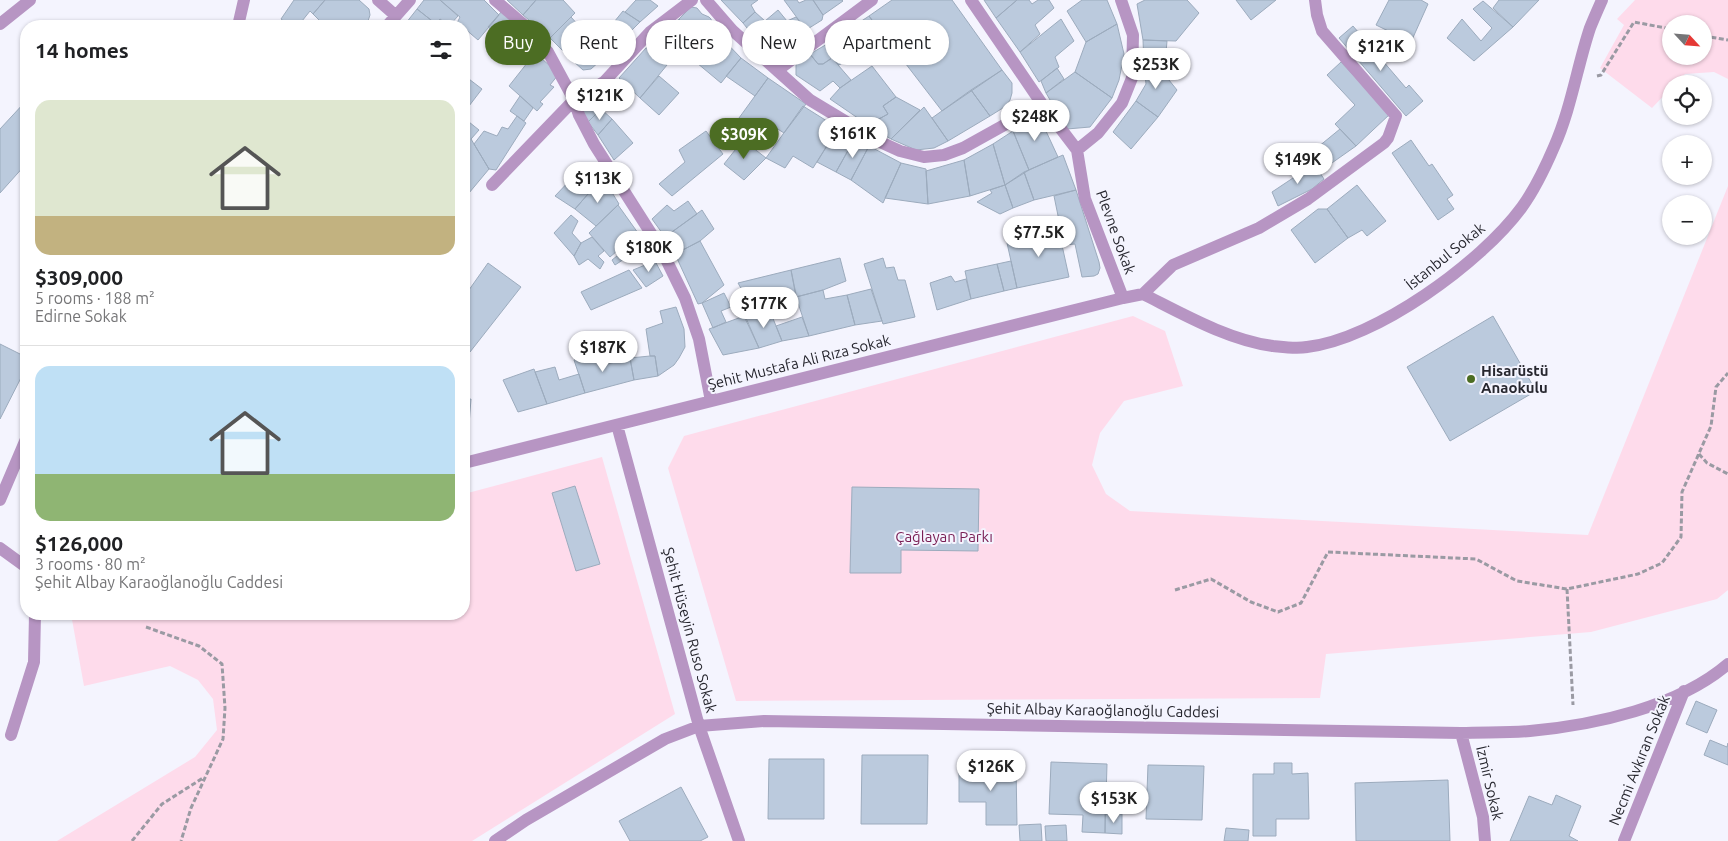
<!DOCTYPE html>
<meta charset="utf-8">
<style>
:root{--surface:#fff;--page:#f6f6f6;--text:#202124;--muted:#757577;--line:#e0e0e0;--accent:#4c6d23}
body{margin:0;font-family:Ubuntu,sans-serif;background:var(--page);color:var(--text);height:100vh;display:flex;flex-direction:column;font-size:19px;white-space:nowrap}
*{box-sizing:border-box;margin:0}
p{font-size:16px;color:var(--muted)}
.icon{flex:none;width:28px;height:28px;fill:none;stroke:currentColor;stroke-width:2;stroke-linecap:round;stroke-linejoin:round}
.map{position:relative;flex:1;overflow:hidden}
.drawer{position:absolute;left:20px;top:20px;width:450px;height:600px;display:flex;flex-direction:column;background:var(--surface);border-radius:20px;box-shadow:0 1px 4px #0004}
.drawer>*{flex:none}
.guide{position:absolute;left:485px;top:20px;width:475px;height:45px;display:flex;gap:10px}
.needle{width:32px;rotate:116deg}
.controls{position:absolute;left:1662px;top:15px;display:grid;gap:10px}
.controls a{display:grid;place-items:center;width:50px;height:50px;border-radius:50%;background:var(--surface);box-shadow:0 1px 4px #0004;font-size:25px}
.price{position:absolute;translate:-50% -42px;padding:0 11px;border-radius:18px;background:#fff;color:#222;font-size:16px;line-height:32px;filter:drop-shadow(0 1px 2px #0008)}
.price::after{content:'';position:absolute;left:50%;top:30px;width:15px;height:11px;margin-left:-8px;background:inherit;clip-path:polygon(0 0,100% 0,50% 100%)}
.price.active{background:var(--accent);color:#fff}
ul{padding:0;list-style:none}
li{display:grid;align-content:center;gap:10px;height:265px;padding:0 15px}
li+li{border-top:1px solid var(--line)}
li span{display:grid;place-items:center;height:155px;border-radius:15px;color:#555}
li>.icon{margin-inline-start:auto}
span .icon{width:90px;height:90px;fill:#fffc;stroke-width:1}
li b{font-size:21px}
h2{display:flex;justify-content:space-between;align-items:center;height:60px;padding:0 15px;font-size:21px}
.tag{padding:0 18px;border-radius:22px;background:var(--surface);box-shadow:0 1px 4px #0004;font-size:18px;line-height:45px}
.tag.active{background:var(--accent);color:#fff}
.map>svg:first-child{display:block}
.green{fill:#fedbeb;fill-rule:evenodd}
.building{fill:#bbcadd;stroke:#9cabbd}
.lines{fill:none;stroke-linecap:round;stroke-linejoin:round}
.path{stroke:#9a9aa3;stroke-width:3;stroke-dasharray:5 2.5;stroke-linecap:butt}
.minor{stroke:#b795c3;stroke-width:12}
.poi-dot{fill:#4c6d23;stroke:#f4f4fe;stroke-width:2}
.labels{text-anchor:middle;dominant-baseline:central;stroke-width:4;stroke-linejoin:round;paint-order:stroke}
.street-label{font-size:15px;fill:#26262e;stroke:#f4f4fe}
.poi-label{font-size:15px;font-weight:bold;fill:#26262e;stroke:#f4f4fe;text-anchor:start}
.park-label{font-size:15px;fill:#791e54;stroke:#f4f4fe}
</style>
<div class="map">
<svg width="1728" height="841" viewBox="0 0 1728 841">
<rect width="100%" height="100%" fill="#f4f4fe"/>
<path class="green" d="M1635,0h93v79l-14,-7 -29,2 -9,10h-5v4l-19,20 -52,-40 24,-43 -7,-6zM1671,24h33v32h-33z
M1728,186v404l-11,9 -126,33 -265,22 -6,44 -584,3 -68,-233 16,-32 449,-120 32,15 18,55 -59,15 -24,32 -8,32 14,29 24,17 458,24z
M602,457l73,257 -203,127h-415l138,-84 22,-27 -4,-31 -15,-19 -28,-14 -86,20 -13,-72h393v-120z"/>
<path class="building" d="M294,0h31l-12,14 -3,-3 -12,15h-8l-9,-7z
M325,0h34l10,9 1,6 -2,6 -3,5h-50l4,-6 -6,-6z
M424,0h16l18,16 -9,10 -9,-7 -4,5 -19,-15z
M440,0h44l15,15 -21,25 -14,-12v-2l-7,-3 3,-6z
M507,0h29l-13,15z
M536,0h27l12,13 -25,25 -27,-23z
M636,0h14l8,6 -18,16 -15,-10z
M721,0h37l-7,5 4,7 -12,11z
M784,0h13l2,3 7,-3h7l10,15 -1,5 -16,10z
M813,0h29l1,1 -20,14z
M892,0h60l50,70 -60,41 -73,-95z
M984,0h33l-21,18z
M1017,0h12l3,4 6,-4h11l5,8 -19,17 5,9 -20,18 -24,-34z
M1082,0h25l10,24 -31,18 -19,-31z
M1145,0h42l12,13 -23,28 -33,-1 -6,-36z
M1236,0h40l-25,20z
M1389,0h32l7,4 -17,38 -35,-17z
M1499,0h40l-26,27 -20,-19z
M1483,1l30,26 -39,34 -27,-23 15,-19 19,22 11,-13 -19,-19z
M691,7l6,1 5,6 7,3 2,2 1,5 5,6 -22,24 -11,-8 10,-11 -15,-16z
M417,9l19,15 -2,2h-24l-4,-3z
M778,10l9,11 9,-4 10,13 -30,23 -13,-5 -20,-25 12,-11 10,9z
M502,11l23,20 -14,16 -23,-20z
M623,11l17,11 -14,14 -16,-9z
M869,16l10,14 12,21 -12,9 -6,-12 -11,7 -17,-23z
M571,17l18,20 -17,23 -22,-22z
M679,19l13,14 -31,27 -15,-12z
M1061,19l13,22 -19,16 4,10 -20,15 -19,-30z
M1117,24l7,30 -5,26 -7,18 -37,-26 11,-30z
M1353,26l53,62 3,-3 14,16 -17,15 -67,-78z
M595,29l24,15 -28,25 -8,1 -11,-10z
M716,32l25,26 -20,25 -30,-25z
M845,32l19,25 -10,7 -20,-24z
M521,36l16,16 -11,10 -15,-15z
M834,40l15,19 -10,6 -7,-7 -9,6h-5l-8,-10z
M1143,40l24,1 -2,23h-21z
M646,48l21,17 -27,33 -21,-20z
M535,53l21,18 2,4 -8,10 4,2 -14,15 3,2 -6,7 -28,-25z
M810,54l8,10h5l9,-6 19,22 -11,8 -7,-7 -13,10 -24,-16v-10z
M741,58l27,20 -13,18 -29,-20z
M1341,62l49,52 -34,32 -21,-22 20,-19 -28,-30z
M1144,64h12l21,26 -19,27 -22,-16 10,-17z
M872,66l24,31 -13,9 5,8 -20,11 -38,-26 10,-11z
M464,68l3,2 -2,6 17,13 -13,17 -5,-3z
M1057,68l7,11 -18,14 -5,-12z
M1002,70l10,13v10l-2,7 -4,6 -16,10 -19,-26z
M1075,72l37,26 -22,29 -23,2 -21,-36z
M659,76l20,17 -20,22 -19,-17z
M768,78l38,26 -22,29 -22,-14 -14,20 -17,-10z
M971,90l19,26 -42,25 -16,-23z
M520,96l13,12 -9,13 -14,-10z
M896,97l24,13 -29,29 -23,-14 20,-11 -5,-8z
M589,98l12,11 -13,13 -11,-12z
M1136,101l22,16 -27,32 -18,-17z
M25,102l1,62 -26,29v-64z
M803,106l35,22 -25,40 -20,-12 -8,12 -19,-10z
M924,107l24,34 -14,7 -18,2 -25,-11z
M601,109l11,10 -14,16 -10,-13z
M1033,114h3l3,2 19,41 -29,13 -16,-39z
M517,116l9,7 -30,47 -7,-1 -15,-25 10,-13 13,5 5,-9 6,2z
M464,118l15,12 -8,9 18,30 -25,30z
M612,119l21,24 -19,17 -16,-25z
M838,128l17,10 -19,34 -19,-10z
M1340,129l16,17 -37,26 -12,-16z
M706,131l17,23 -51,42 -13,-12 26,-22 -6,-12z
M1013,131l16,39 -24,15 -12,-41z
M855,138l14,8 -18,34 -15,-8z
M743,140l23,18 -22,22 -20,-16z
M1411,140l18,26 3,-2 21,31 -6,4 7,10 -16,11 -46,-67z
M993,144l12,41 -35,11 -6,-36z
M869,146l32,17 -18,40 -32,-23z
M1063,155l13,35 -42,10 -10,-28z
M964,160l6,36 -42,8 -2,-33z
M901,163l25,6 2,35 -43,-6z
M1314,164l10,15 -12,10 -34,17 -6,-14z
M592,165l13,16 -17,13 -13,15 -20,-13 19,-20z
M1024,172l10,28 -21,8 -8,-23z
M605,181l14,23 -23,22 -21,-17 13,-15z
M1005,185l8,23 -13,6 -23,-12 15,-9 -2,-3z
M1357,185l29,36 -19,15 -5,-6 -14,8 -21,-29z
M1076,190l23,72 1,6 -2,6 -4,2 -12,1 -7,-33 -11,1 -10,-49z
M688,201l9,13 -32,23 -13,-18 15,-14 7,6z
M618,205l20,28 -28,24 -21,-24z
M1318,209h9l21,29 -33,25 -24,-33z
M702,210l12,19 -14,12 -25,13 -10,-17z
M571,215l7,6 -6,12 9,10 -7,13 -20,-23z
M1058,227l11,50 -52,11 -10,-45 24,-3 -1,-9z
M592,237l12,14 -6,5 6,6 -4,7 -12,-10 -9,6 -5,-9 7,-13z
M638,239l6,7 -29,19 -3,-5z
M700,241l24,44 -22,18 -4,1 -23,-50z
M840,258l6,23 -23,9 -27,7 -5,-27z
M883,258l3,10 8,-1 4,13h7l10,37 -32,7 -19,-60z
M655,261l8,15 -17,11 -13,-17z
M1011,261l6,27 -13,3 -7,-27z
M488,263l33,24 -51,65 -6,-4v-51z
M997,264l7,27 -33,8 -6,-28z
M629,270l13,18 -51,22 -10,-18z
M791,270l7,34 -28,7 -6,-11 -13,6 -13,-23z
M951,276l4,6 11,-3 5,20 -34,11 -7,-27z
M871,289l11,32 -27,4 -8,-30z
M823,290l2,9 22,-4 8,30 -46,11 -13,-39z
M724,293l7,14 -10,4 5,11 -13,6 -11,-25z
M676,307l8,22 1,18 -6,11 -5,7 -16,11 -3,-20h-5l-4,-27 17,-6 -3,-12z
M770,311l12,30 -23,7 -13,-30z
M744,316l15,32 -36,7 -14,-26z
M1493,316l43,75 -86,50 -43,-74z
M802,317l7,19 -27,5 -6,-15z
M0,344l26,13v11l-26,51z
M595,352l5,14 30,-8 4,22 -49,13 -11,-33z
M650,356h5l3,20 -24,4 -4,-22z
M555,367l4,13 20,-6 6,19 -38,11 -12,-32z
M534,369l13,35 -29,8 -15,-32z
M471,399l-2,26 -5,1v-26z
M575,486l25,78 -24,7 -24,-78z
M852,487l127,2 -1,62 -77,-1v23h-51z
M1696,701l21,9 -10,23 -21,-9z
M1710,740l17,7 1,-4v22l-24,-10z
M862,755h66l-1,69h-66z
M769,759h55v60h-56z
M1051,762l56,2 -2,69 -23,-1 1,-17 -34,-1z
M1274,763h18v11l16,-1 1,46h-33v17h-23v-62h21z
M1148,765l56,1 -2,54 -56,-1z
M1016,766l1,59h-31v-23h-27v-35z
M1448,780l2,61h-94l-1,-58z
M681,787l27,50 -8,4h-70l-11,-20z
M1556,795l25,11 -12,30 9,5h-68l19,-45 23,9z
M1105,814h17v20l-17,-1z
M1041,824l1,17h-22l-1,-16z
M1066,825l1,16h-21l-1,-15z
M1226,828l23,2 -1,11h-24z"/>
<g class="lines">
<path class="path" d="M1704,36l24,4
M1597,76l4,-1 33,-53 37,7
M1699,454l8,9 21,11
M1567,589l6,116
M1175,590l36,-11 40,23 27,10 23,-9 27,-51 148,7 41,22 50,8 71,-15 24,-11 19,-26 1,-45 29,-66 5,-39 12,-14
M146,627l53,19 23,18 3,44 -2,31 -32,69 -10,33
M132,841l30,-37 41,-26"/>
<path class="minor" d="M378,0l17,15
M495,0l28,24 25,28 26,48 5,15 15,29 67,105 24,49 14,41 12,62
M706,0l26,30 78,70 68,41 22,10 24,6 20,-2 19,-7 79,-44
M971,0l71,104 35,46 8,49 38,99
M0,24l30,-24
M238,26l6,-26
M387,26l23,-26
M778,70l94,-70
M1077,150l21,-17 24,-30 10,-25 1,-43 -12,-35
M492,185l82,-85 30,-18 46,-50 42,-32
M1143,294c40,20 85,46 130,52 10,1 23,3 34,1 69,-8 174,-84 215,-140 13,-18 23,-39 32,-60 17,-38 23,-80 36,-119 4,-10 8,-19 12,-28
M1143,294l30,-29 86,-37 49,-29 76,-56 4,-5 8,-22 -74,-85 -5,-16 -2,-15
M617,425l82,301 40,115
M464,463l659,-165 20,-4
M0,500l26,-61
M0,548l26,19
M1461,733l22,84 2,24
M11,735l23,-73 1,-48
M495,841l31,-21 139,-81 34,-13 65,-5 697,12c23,-1 46,0 69,-2 65,-6 148,-24 198,-67
M1624,841l60,-150"/>
</g>
<circle class="poi-dot" cx="1471" cy="379" r="5"/>
<g class="labels">
<g class="street-label">
<text transform="translate(1116 232) rotate(70)">Plevne Sokak</text>
<text transform="translate(1445 256) rotate(-39)">İstanbul Sokak</text>
<text transform="translate(799 362) rotate(-14)">Şehit Mustafa Ali Rıza Sokak</text>
<text transform="translate(690 630) rotate(75)">Şehit Hüseyin Ruso Sokak</text>
<text transform="translate(1103 710) rotate(1)">Şehit Albay Karaoğlanoğlu Caddesi</text>
<text transform="translate(1639 760) rotate(-68)">Necmi Avkıran Sokak</text>
<text transform="translate(1490 783) rotate(77)">İzmir Sokak</text>
</g>
<g class="poi-label">
<text x="1481" y="370">Hisarüstü<tspan x="1481" dy="17">Anaokulu</tspan></text>
</g>
<g class="park-label">
<text x="944" y="536">Çağlayan Parkı</text>
</g>
</g>
</svg>
<div class="controls">
<a><svg class="needle" viewBox="-14 -14 28 28"><path d="M0-13l5 13h-10z" fill="#e53935"/><path d="M0 13l5-13h-10z" fill="#757577"/></svg></a>
<a><svg class="icon" aria-label="locate" viewBox="0 0 24 24"><circle cx="12" cy="12" r="6"/><path d="M12 2v4M12 18v4M2 12h4M18 12h4"/></svg></a>
<a>+</a>
<a>−</a>
</div>
<b class="price" style="left:1381px;top:72px">$121K</b>
<b class="price" style="left:1156px;top:90px">$253K</b>
<b class="price" style="left:600px;top:121px">$121K</b>
<b class="price" style="left:1035px;top:142px">$248K</b>
<b class="price" style="left:853px;top:159px">$161K</b>
<b class="price active" style="left:744px;top:160px">$309K</b>
<b class="price" style="left:1298px;top:185px">$149K</b>
<b class="price" style="left:598px;top:204px">$113K</b>
<b class="price" style="left:1039px;top:258px">$77.5K</b>
<b class="price" style="left:649px;top:273px">$180K</b>
<b class="price" style="left:764px;top:329px">$177K</b>
<b class="price" style="left:603px;top:373px">$187K</b>
<b class="price" style="left:991px;top:792px">$126K</b>
<b class="price" style="left:1114px;top:824px">$153K</b>
<div class="guide">
<a class="tag active">Buy</a>
<a class="tag">Rent</a>
<a class="tag">Filters</a>
<a class="tag">New</a>
<a class="tag">Apartment</a>
</div>
<section class="drawer">
<h2>14 homes<svg class="icon" aria-label="filters" viewBox="0 0 24 24"><path d="M4 7h16M4 17h16"/><circle cx="9" cy="7" r="2"/><circle cx="15" cy="17" r="2"/></svg></h2>
<ul>
<li><span style="background:linear-gradient(#dfe7d0 75%,#c2b280 0)"><svg class="icon" aria-label="home" viewBox="0 0 24 24"><path d="M3 11l9-7 9 7M6 9v11h12V9"/></svg></span><div><b>$309,000</b><p>5 rooms · 188 m²</p><p>Edirne Sokak</p></div></li>
<li><span style="background:linear-gradient(#bfe0f5 70%,#8fb573 0)"><svg class="icon" aria-label="home" viewBox="0 0 24 24"><path d="M3 11l9-7 9 7M6 9v11h12V9"/></svg></span><div><b>$126,000</b><p>3 rooms · 80 m²</p><p>Şehit Albay Karaoğlanoğlu Caddesi</p></div></li>
</ul>
</section>
</div>
